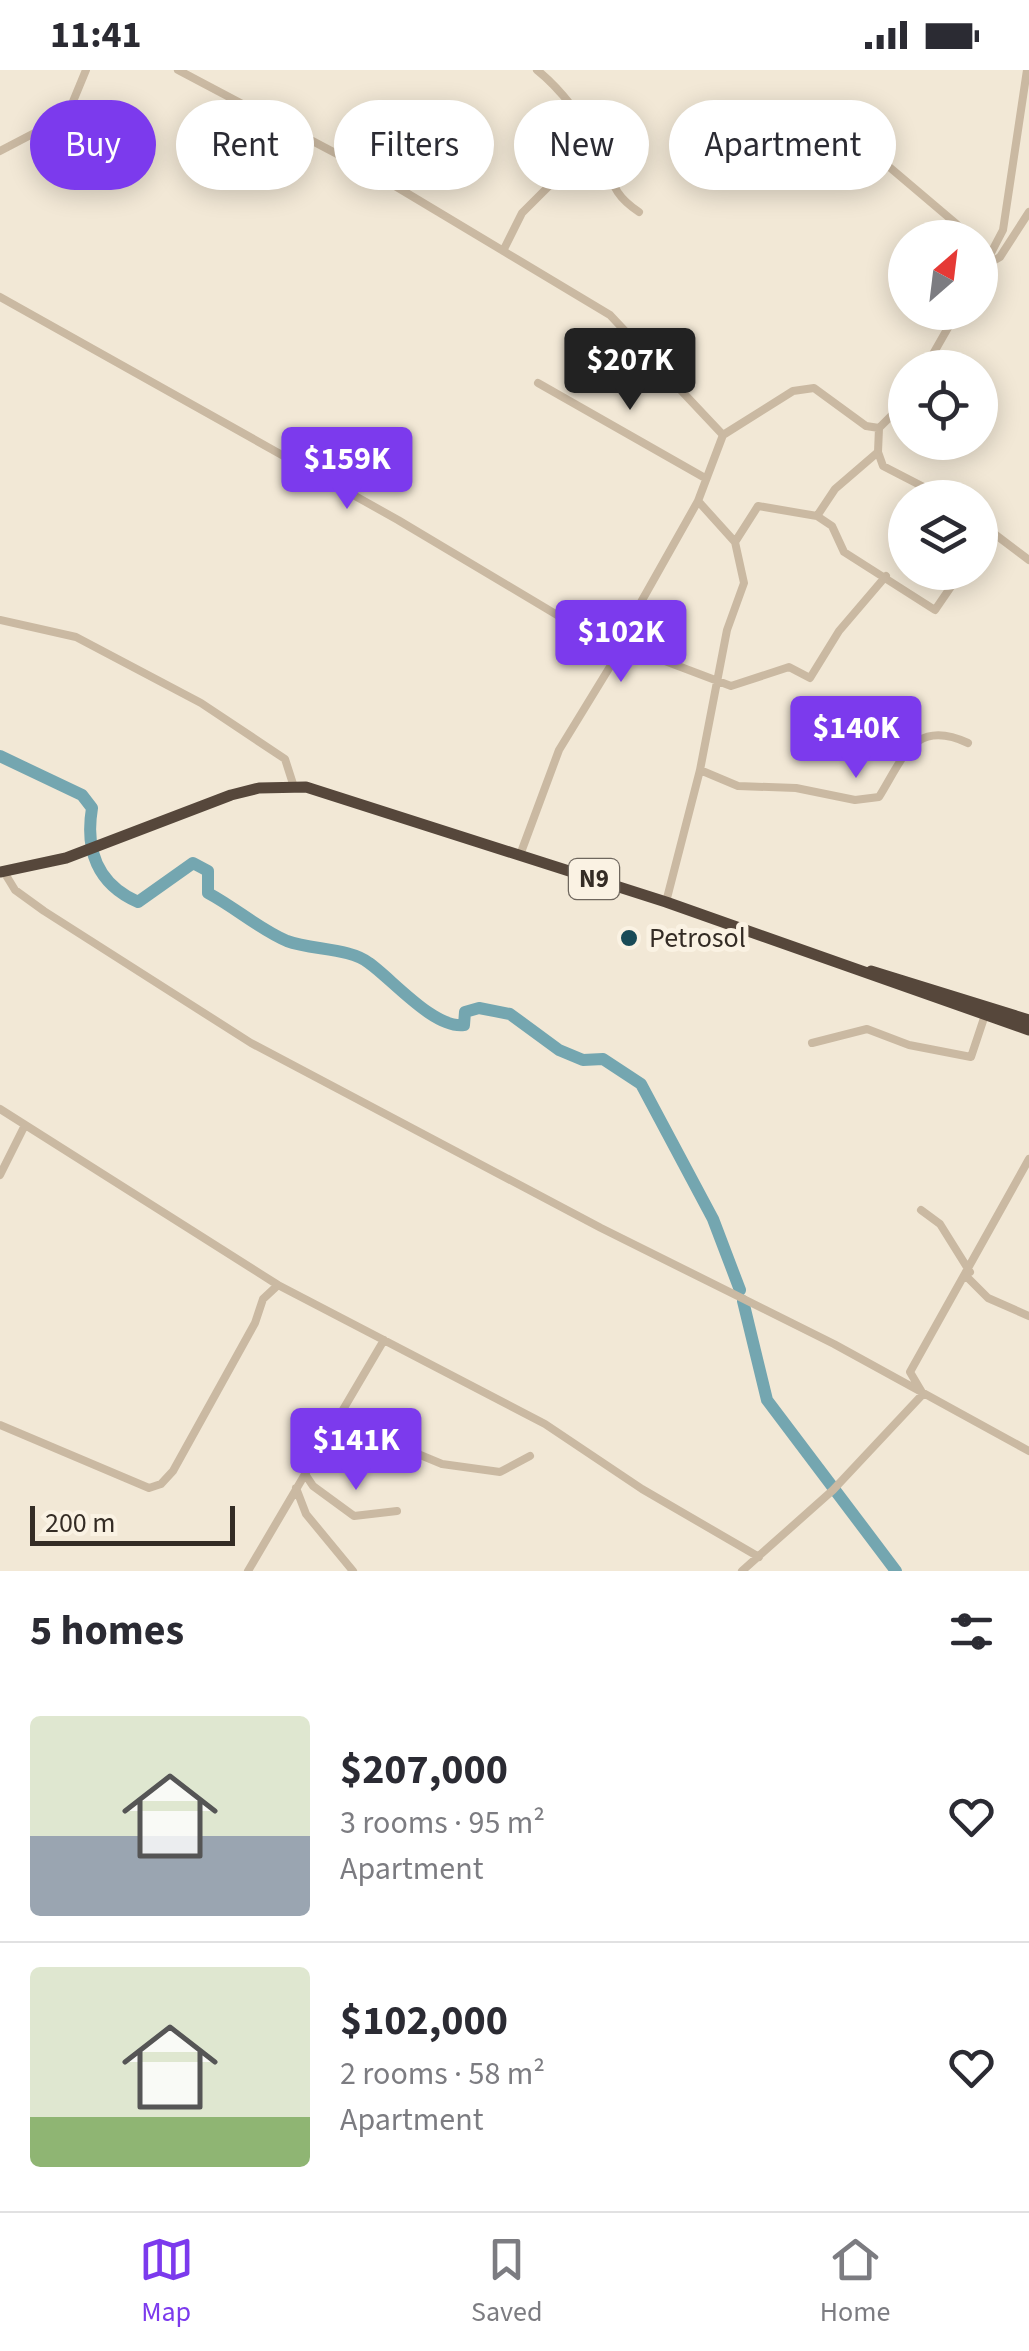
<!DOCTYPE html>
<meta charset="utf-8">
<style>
:root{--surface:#fff;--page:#f2f2f3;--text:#2b2b33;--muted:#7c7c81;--line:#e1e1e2;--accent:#7c3aed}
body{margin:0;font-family:"Source Sans 3",sans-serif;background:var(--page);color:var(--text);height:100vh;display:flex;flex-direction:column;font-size:38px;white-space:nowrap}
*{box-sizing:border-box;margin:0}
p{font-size:32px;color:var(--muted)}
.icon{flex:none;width:55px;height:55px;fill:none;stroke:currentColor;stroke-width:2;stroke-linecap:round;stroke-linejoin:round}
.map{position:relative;height:1501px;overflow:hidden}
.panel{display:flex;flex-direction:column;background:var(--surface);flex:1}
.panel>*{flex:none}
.hud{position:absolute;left:30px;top:30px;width:970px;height:90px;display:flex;gap:20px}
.needle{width:65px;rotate:28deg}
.fabs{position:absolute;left:888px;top:150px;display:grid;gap:20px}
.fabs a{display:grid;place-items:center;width:110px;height:110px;border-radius:50%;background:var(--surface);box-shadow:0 5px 25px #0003;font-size:50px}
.scale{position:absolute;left:30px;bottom:25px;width:205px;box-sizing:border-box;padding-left:10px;border:5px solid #342c25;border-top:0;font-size:28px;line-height:35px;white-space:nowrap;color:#342c25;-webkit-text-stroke:8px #faf2e3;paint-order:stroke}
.price{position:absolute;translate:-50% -85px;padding:0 22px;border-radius:10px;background:var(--accent);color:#fff;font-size:32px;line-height:65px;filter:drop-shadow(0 2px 5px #0008)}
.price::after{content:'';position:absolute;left:50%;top:60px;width:30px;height:22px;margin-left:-15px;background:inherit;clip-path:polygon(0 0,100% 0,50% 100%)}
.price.active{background:#222;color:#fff}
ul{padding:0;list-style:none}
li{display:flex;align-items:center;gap:30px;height:250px;padding:0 30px}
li+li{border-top:2px solid var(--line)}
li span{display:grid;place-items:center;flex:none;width:280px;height:200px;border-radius:10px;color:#555}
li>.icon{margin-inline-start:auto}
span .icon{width:120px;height:120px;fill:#fffc;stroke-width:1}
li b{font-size:42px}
h2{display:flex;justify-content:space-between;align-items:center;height:120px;padding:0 30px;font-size:42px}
.tag{padding:0 35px;border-radius:45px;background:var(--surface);box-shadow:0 5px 25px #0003;font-size:35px;line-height:90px}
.tag.active{background:var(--accent);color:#fff}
.status{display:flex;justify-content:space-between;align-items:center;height:70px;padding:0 50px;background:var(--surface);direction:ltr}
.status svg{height:28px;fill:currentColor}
.menu{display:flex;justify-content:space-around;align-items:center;height:140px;border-top:2px solid var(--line);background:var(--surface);font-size:28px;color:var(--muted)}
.menu a{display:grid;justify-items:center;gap:5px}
.menu .active{color:var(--accent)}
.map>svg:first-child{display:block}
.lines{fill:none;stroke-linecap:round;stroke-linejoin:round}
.river{stroke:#74a6b0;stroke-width:12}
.minor{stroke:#cab9a2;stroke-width:8}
.highway{stroke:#56473b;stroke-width:11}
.poi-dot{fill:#194b57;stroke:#faf2e3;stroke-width:4}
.labels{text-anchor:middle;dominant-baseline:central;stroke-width:10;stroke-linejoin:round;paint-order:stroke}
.shield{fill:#faf2e3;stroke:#6f675e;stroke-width:2.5}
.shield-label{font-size:25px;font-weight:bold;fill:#342c25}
.poi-label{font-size:28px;fill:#342c25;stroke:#faf2e3;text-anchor:start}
</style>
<div class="status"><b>11:41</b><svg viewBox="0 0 49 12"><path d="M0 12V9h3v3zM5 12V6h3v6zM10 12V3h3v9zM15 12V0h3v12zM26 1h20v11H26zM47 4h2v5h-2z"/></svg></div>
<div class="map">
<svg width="1029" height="1501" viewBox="0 0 1029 1501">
<rect width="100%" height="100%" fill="#f2e8d6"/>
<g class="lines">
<path class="river" d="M0,686l82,39 10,13c-7,42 5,76 46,94l55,-39 15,8v22c28,15 51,36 79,48 25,9 63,7 82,22 23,16 65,66 95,62l1,-13 14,-4 31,6 49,36 24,10 20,-1 38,25 72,135 27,71
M743,1231l24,99 129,171"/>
<path class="minor" d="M178,0l197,104 235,141 113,120
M537,0c24,19 46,49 61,76 17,30 8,44 41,66
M848,62l125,106
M0,81l67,-35 19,-46
M503,181l19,-38 32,-32 32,-52
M986,195l14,-8 29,-45
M980,204l23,-44 24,-160
M0,227l398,223 221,132 38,6 74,28 58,-19 21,11 29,-47 47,-55
M925,298l32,-56
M538,313l167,95
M878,382l5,14 62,32
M817,446l18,-27 43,-37 1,-24
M980,453l49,37
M735,472l23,-36 59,10 15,10 12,26 91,58 26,-38
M0,550l76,17 125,66 84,56 9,28
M700,700l38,16 58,2 59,12 24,-3c25,-40 35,-79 89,-54
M520,785l39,-105 60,-98 17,-41 62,-110
M4,802l11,18 29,21 207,132 350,185 233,116 195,107
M666,832l34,-132 27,-140 17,-47 -9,-41 -37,-41 25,-66 70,-44 21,-3 52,38 13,2 26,-26
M812,973l55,-14 42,16 62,12 14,-42
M0,1039l278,176 267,139 97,65 117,68
M0,1105l25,-50
M921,1140l19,14 30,48
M967,1207l21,21 41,18
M336,1350l106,44 58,8 30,-16
M0,1355l149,63 12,-4 12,-13 82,-148 8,-24 15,-14
M305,1404l8,12 41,30 43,-5
M296,1418l10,26 47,57
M248,1501l136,-231
M742,1501l91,-81 90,-96 -13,-22 119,-213"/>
<path class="highway" d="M0,802l66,-14 165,-63 28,-7 47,-1 360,115 363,128
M871,901l158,49"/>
</g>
<circle class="poi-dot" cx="629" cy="868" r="10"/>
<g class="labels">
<rect class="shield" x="569" y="789" width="50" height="40" rx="8"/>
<g class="shield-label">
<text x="594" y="809">N9</text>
</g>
<g class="poi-label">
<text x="649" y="868">Petrosol</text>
</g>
</g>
</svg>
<div class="fabs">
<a><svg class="needle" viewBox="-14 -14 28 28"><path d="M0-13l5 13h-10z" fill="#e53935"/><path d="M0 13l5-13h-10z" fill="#7c7c81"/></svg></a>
<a><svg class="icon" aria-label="locate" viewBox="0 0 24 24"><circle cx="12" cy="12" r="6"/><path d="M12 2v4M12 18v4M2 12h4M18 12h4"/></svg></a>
<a><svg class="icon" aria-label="layers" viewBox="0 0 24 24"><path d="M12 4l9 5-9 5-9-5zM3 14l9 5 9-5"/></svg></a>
</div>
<div class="scale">200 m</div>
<b class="price active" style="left:630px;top:343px">$207K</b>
<b class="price" style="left:347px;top:442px">$159K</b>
<b class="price" style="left:621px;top:615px">$102K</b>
<b class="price" style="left:856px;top:711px">$140K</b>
<b class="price" style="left:356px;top:1423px">$141K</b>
<div class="hud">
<a class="tag active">Buy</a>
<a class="tag">Rent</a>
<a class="tag">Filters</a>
<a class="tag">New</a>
<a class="tag">Apartment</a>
</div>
</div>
<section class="panel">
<h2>5 homes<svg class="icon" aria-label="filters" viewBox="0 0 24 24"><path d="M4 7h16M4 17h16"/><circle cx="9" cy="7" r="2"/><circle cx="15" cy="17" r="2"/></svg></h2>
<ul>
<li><span style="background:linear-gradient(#dfe7d0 60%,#9aa5b1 0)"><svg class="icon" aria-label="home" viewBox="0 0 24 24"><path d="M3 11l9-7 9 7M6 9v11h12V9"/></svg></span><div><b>$207,000</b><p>3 rooms · 95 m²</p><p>Apartment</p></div><svg class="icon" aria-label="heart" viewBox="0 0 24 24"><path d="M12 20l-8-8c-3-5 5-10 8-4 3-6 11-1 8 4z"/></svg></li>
<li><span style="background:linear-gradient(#dfe7d0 75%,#8fb573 0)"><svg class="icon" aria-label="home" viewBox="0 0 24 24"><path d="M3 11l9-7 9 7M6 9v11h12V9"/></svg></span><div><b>$102,000</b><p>2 rooms · 58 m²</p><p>Apartment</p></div><svg class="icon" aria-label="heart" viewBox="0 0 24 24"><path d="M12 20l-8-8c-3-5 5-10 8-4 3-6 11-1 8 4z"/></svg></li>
</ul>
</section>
<nav class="menu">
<a class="active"><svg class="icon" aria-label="map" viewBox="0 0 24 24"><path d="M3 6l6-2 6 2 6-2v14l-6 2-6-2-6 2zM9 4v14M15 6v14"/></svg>Map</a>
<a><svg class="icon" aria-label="saved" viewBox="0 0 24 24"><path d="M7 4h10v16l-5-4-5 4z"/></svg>Saved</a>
<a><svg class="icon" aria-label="home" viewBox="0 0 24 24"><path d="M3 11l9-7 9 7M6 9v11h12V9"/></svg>Home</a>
</nav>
